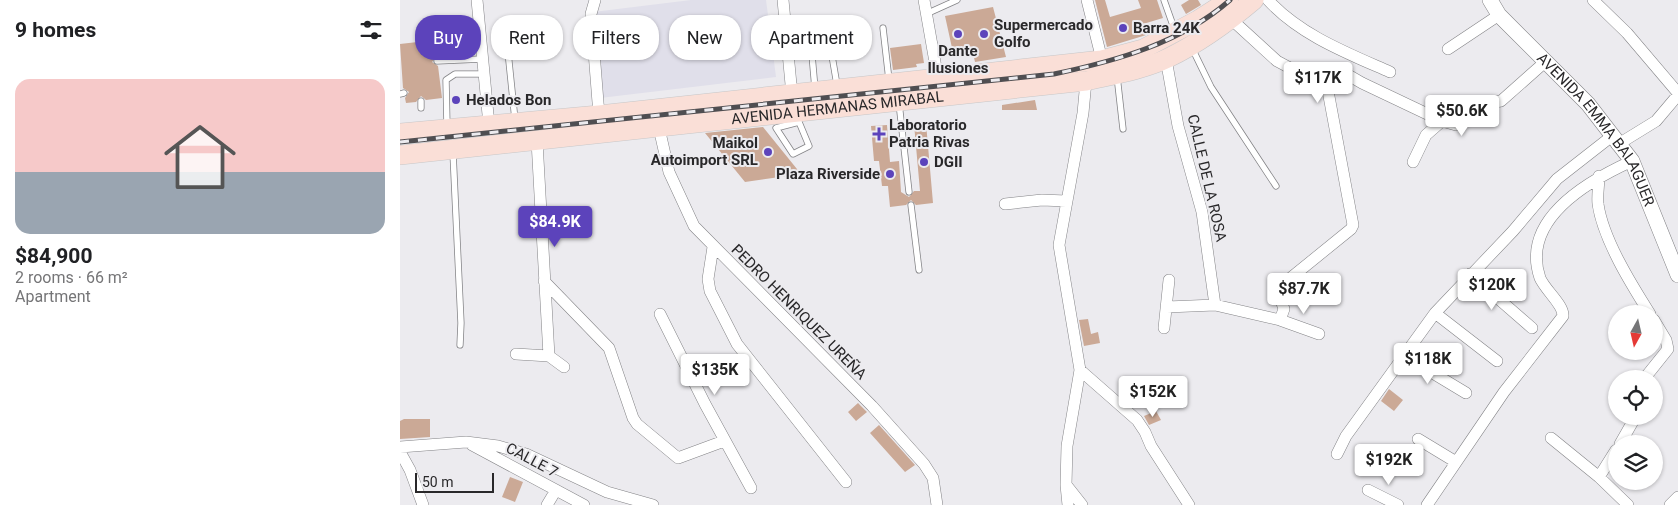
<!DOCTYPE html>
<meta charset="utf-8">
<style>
:root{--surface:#fff;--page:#f6f6f6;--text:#202124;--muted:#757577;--accent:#5c43bb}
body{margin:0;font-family:Roboto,sans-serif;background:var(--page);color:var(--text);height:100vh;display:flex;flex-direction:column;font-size:19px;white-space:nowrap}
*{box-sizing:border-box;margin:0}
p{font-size:16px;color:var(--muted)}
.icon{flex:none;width:28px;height:28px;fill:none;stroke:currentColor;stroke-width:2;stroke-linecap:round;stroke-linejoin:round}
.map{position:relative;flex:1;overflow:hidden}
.details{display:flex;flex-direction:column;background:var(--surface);width:400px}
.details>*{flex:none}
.top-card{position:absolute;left:15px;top:15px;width:475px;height:45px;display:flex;gap:10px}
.needle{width:32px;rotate:188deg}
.tools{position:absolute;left:1208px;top:305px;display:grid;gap:10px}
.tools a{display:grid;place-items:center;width:55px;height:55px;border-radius:50%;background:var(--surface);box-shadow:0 1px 4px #0004;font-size:25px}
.scale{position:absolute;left:15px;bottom:12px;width:79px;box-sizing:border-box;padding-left:5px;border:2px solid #29282a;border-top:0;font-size:14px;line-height:18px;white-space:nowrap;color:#29282a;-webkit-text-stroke:4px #ecebef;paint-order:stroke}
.price{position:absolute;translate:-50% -42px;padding:0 11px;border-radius:5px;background:#fff;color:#222;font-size:16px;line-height:32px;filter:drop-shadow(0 1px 2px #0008)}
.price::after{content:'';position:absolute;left:50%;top:30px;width:15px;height:11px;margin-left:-8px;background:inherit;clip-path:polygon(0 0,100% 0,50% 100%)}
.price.current{background:var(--accent);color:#fff}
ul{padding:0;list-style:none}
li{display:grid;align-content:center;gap:10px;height:265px;padding:0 15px}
li span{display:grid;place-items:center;height:155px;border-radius:15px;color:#555}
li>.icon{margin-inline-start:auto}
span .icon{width:90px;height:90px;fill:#fffc;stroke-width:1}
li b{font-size:21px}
h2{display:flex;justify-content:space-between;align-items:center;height:60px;padding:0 15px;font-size:21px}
.pill{padding:0 18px;border-radius:20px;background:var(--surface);box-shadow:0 1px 4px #0004;font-size:18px;line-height:45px}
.pill.current{background:var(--accent);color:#fff}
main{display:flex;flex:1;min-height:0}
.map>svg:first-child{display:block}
.built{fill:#e0dfea}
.building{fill:#cba996}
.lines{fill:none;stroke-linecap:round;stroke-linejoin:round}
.service-casing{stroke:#838386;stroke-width:7}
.minor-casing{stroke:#838386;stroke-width:12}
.tertiary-casing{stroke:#838386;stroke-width:16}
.primary-casing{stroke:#c7c7c8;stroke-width:20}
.service{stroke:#fff;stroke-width:5.5}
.minor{stroke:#fff;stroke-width:11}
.tertiary{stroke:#fff;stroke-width:15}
.primary{stroke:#fadfd7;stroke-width:19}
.rail-casing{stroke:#4f4e51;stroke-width:5}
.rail{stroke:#ecebef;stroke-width:3;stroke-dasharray:9;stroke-linecap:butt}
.poi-dot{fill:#5c43bb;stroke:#ecebef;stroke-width:2}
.labels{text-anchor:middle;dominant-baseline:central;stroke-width:4;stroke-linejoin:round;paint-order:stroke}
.poi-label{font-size:15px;font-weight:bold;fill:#29282a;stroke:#ecebef;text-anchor:start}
.street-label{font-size:15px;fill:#29282a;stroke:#ecebef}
</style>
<main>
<section class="details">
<h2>9 homes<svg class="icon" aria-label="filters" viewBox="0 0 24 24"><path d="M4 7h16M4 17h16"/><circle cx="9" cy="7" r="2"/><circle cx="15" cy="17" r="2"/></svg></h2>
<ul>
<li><span style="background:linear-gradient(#f6c9c9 60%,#9aa5b1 0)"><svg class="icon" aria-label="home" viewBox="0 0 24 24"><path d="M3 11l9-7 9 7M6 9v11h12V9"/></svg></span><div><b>$84,900</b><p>2 rooms · 66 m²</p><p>Apartment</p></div></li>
</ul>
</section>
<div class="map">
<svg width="1278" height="505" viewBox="0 0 1278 505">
<rect width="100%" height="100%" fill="#ecebef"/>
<path class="built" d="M291,0h75l10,77 -176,21 -7,-86z"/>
<path class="building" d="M695,0h10l5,17 31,-9 -3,-8h19l6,18 -20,6 3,11 -3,1 -36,11z
M789,0h9l3,5 -15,9 -5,-9z
M593,7l13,50 -31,5 -2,-9 -19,4 -9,-41z
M35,40l2,16 -5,6 6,4 4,32 -16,2 -5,-4 -5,6 -10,1 -1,-5 4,-6 -6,-4 -3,-44z
M521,44l3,19 -8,1 1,3 -24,3 -3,-22z
M635,100l2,10h-35v-5z
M526,123l7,80 -17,2 -5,-5 -5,5 -16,2 -2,-21h-6l-3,-25h-5l-3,-35 16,-1 3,37 9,-1 2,31 8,5 5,-6h6l-6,-67z
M363,127l38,47 -56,8 -40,-49z
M688,319l3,15 7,-2 2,11 -16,3 -5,-26z
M989,389l14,11 -9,11 -13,-10z
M458,403l9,9 -11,9 -8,-9z
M756,411l5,9 -12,5 -5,-9z
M4,419h26v18l-30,2v-18z
M479,425l36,40 -10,7 -35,-39z
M110,477l13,5 -8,20 -13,-5z"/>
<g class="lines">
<defs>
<path id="service" d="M764,0l11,31
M526,14l31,-14
M483,28l6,52
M792,48l19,39 65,99
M108,52l7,68
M37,61l45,-2
M717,76l6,53
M415,89l-3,-34 2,-5 14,-2 3,2 6,35
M0,94l4,-1
M21,101v7
M499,103l10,89
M399,122l10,24 -16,8 -17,-26z
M47,126l-1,-46 9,-6h28
M53,153l8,170 -1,22
M511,205l8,65"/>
<path id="minor" d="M77,0l12,125
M195,0l-4,14 8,101
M383,0l9,95
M524,0l14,79
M687,0l15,60
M868,0c32,35 79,53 122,72
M1193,0l34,33 51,60
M831,19l46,42 43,23 8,7 25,134 -2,4 -74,60 7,20 -4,11
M1048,49l51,-34
M766,59l12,67 24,86 13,93
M920,84l9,-14 7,-2 26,15 80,38 14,4 21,-20 24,-4 44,-39
M259,128l10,44 25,54 178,180 52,58 9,14 4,27
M137,141l12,215
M1217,145l39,-24 22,-26
M1013,162l13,-27 16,-14
M1199,176c0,9 -2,19 -1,28 5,35 33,80 52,110
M605,204l37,-4 24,1
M313,247l-5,32 2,12 27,53 109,138
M1070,274l62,54
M144,281l65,67 24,70 4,6 41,34 46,-17
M767,307l48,-2 65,15 39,14
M1035,313l62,48
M260,314l45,90 46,84
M764,328l5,-48
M116,354l33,2 15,11
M1003,355l63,38
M680,370l57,50 8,12 6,14 38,59
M1244,379l24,-30 -2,-9 -12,-20
M1151,438l48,39 29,28
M1018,439l38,23
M1220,444l16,-28
M72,445l112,60
M0,447l66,-5 32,4 28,8 81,38 46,13
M0,452l10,18 13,35
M937,454l9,-18 89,-123 78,-82 44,-52 55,-43
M1199,477l17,-27
M667,486l15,19
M968,490l30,15
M147,505l9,-15
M668,505l-2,-20 1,-39 13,-76 -21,-125 24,-132 3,-32
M1027,505l77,-113 59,-76c1,-11 -18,-26 -23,-38 -20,-59 48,-97 92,-117
M1270,505l8,-8"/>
<g id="tertiary">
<path id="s1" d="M1090,0l9,15 89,89 44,57 46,114"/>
</g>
<g id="primary">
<path d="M0,133l199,-18 503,-55 41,-11 55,-29 31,-20"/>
<path id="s2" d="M0,155l686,-74c26,-6 57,-11 82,-23 31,-15 60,-36 86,-58"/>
</g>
</defs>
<use href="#service" class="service-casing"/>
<use href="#minor" class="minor-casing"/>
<use href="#tertiary" class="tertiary-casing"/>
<use href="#primary" class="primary-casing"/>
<use href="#service" class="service"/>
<use href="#minor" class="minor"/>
<use href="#tertiary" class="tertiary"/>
<use href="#primary" class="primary"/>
<defs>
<path id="rail" d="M0,142l654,-68c62,-13 127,-31 176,-74"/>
</defs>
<use href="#rail" class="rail-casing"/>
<use href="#rail" class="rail"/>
</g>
<g class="poi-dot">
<circle cx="723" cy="28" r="5"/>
<circle cx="558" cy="34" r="5"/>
<circle cx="584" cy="34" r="5"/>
<circle cx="56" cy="100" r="5"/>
<path d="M476.5 126.5h5v5h5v5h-5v5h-5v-5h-5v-5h5z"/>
<circle cx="368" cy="152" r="5"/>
<circle cx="524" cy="162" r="5"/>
<circle cx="490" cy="174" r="5"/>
</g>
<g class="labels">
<g class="poi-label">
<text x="594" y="25">Supermercado<tspan x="594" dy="17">Golfo</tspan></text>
<text x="733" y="28">Barra 24K</text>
<text x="558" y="51" text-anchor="middle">Dante<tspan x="558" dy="17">Ilusiones</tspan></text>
<text x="66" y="100">Helados Bon</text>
<text x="489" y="125">Laboratorio<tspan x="489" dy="17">Patria Rivas</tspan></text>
<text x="358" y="143" text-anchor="end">Maikol<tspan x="358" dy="17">Autoimport SRL</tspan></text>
<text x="534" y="162">DGII</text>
<text x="480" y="174" text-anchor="end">Plaza Riverside</text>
</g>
<g class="street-label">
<text stroke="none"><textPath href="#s2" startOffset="440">AVENIDA HERMANAS MIRABAL</textPath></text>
<text stroke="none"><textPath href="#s1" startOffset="169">AVENIDA EMMA BALAGUER</textPath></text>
<text transform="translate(807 178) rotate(77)">CALLE DE LA ROSA</text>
<text transform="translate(399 312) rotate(45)">PEDRO HENRIQUEZ UREÑA</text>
<text transform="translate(132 460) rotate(28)">CALLE 7</text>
</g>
</g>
</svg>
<div class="tools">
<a><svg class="needle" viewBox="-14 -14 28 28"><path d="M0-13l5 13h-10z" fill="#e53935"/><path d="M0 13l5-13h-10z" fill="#757577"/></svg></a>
<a><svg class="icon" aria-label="locate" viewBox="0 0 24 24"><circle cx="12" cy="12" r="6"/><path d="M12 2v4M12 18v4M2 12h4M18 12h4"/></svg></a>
<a><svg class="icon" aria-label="layers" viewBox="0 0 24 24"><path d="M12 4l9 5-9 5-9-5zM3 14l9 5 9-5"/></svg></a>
</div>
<div class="scale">50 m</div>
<b class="price" style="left:918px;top:104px">$117K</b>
<b class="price" style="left:1062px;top:137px">$50.6K</b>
<b class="price current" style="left:155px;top:248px">$84.9K</b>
<b class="price" style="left:1092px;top:311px">$120K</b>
<b class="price" style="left:904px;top:315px">$87.7K</b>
<b class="price" style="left:1028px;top:385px">$118K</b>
<b class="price" style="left:315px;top:396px">$135K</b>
<b class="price" style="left:753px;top:418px">$152K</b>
<b class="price" style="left:989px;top:486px">$192K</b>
<div class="top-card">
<a class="pill current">Buy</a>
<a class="pill">Rent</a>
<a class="pill">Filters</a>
<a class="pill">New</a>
<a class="pill">Apartment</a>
</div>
</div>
</main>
